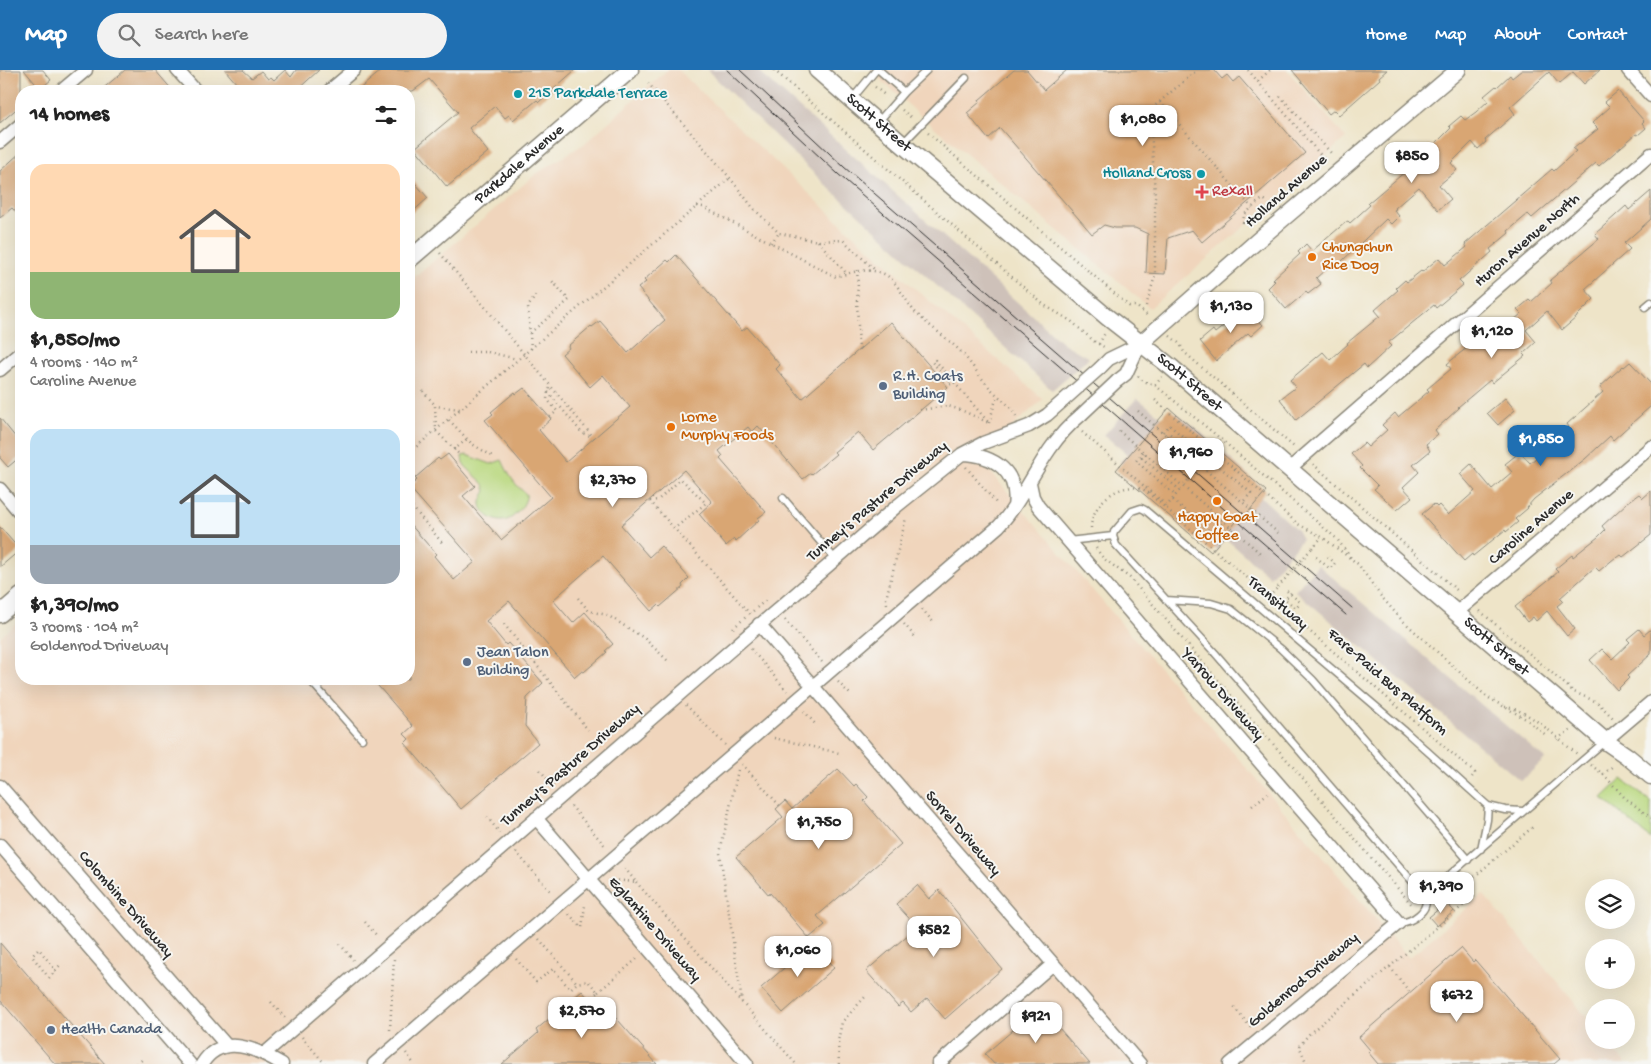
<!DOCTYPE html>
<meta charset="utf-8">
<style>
:root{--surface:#fff;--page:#f2f2f2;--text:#222;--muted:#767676;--accent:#1f6fb2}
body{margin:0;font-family:"Gochi Hand",sans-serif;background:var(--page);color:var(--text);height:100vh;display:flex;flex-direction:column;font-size:19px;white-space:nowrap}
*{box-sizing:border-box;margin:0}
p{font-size:16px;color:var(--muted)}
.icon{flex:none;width:28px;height:28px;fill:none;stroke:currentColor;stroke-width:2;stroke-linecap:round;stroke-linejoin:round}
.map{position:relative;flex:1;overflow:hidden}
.drawer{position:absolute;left:15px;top:15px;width:400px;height:600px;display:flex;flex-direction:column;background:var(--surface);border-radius:20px;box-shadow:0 5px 20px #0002}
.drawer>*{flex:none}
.controls{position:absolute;left:1585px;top:809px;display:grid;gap:10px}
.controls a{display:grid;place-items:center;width:50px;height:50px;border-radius:50%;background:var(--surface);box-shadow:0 5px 20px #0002;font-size:25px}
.price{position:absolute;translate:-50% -42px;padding:0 11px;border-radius:10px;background:#fff;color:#222;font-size:16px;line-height:32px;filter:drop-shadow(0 1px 2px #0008)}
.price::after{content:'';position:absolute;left:50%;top:30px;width:15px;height:11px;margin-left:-8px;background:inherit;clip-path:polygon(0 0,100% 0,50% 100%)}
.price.selected{background:var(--accent);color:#fff}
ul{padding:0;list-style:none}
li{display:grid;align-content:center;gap:10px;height:265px;padding:0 15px}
li span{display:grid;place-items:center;height:155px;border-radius:15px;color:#555}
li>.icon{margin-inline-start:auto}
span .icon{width:90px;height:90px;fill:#fffc;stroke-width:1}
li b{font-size:21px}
h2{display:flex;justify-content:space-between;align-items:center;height:60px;padding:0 15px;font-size:21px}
header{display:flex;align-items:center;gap:30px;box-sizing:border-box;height:70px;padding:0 25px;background:var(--accent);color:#fff}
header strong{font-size:24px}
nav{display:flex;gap:28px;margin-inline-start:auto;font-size:18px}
.search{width:350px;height:45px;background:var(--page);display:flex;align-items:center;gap:12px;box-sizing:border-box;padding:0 18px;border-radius:28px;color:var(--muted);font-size:19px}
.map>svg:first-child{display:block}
.built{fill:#f0d5bc}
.industrial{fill:#cec1b9}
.green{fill:#b9d87f;stroke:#728255}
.building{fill:#d9a673}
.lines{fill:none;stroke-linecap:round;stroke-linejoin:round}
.service-casing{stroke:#8c887a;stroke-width:9}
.minor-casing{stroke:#8c887a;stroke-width:15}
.tertiary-casing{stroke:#8c887a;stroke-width:18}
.secondary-casing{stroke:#8c887a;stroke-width:19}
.path{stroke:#8c887a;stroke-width:2.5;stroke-dasharray:1 4;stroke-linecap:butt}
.service{stroke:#fff;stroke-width:6}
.minor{stroke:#fff;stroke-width:12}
.tertiary{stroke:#fff;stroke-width:15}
.secondary{stroke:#fff;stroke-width:16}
.tram{stroke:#2b2b2b;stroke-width:1}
.minor-bridge-casing{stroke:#8c887a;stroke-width:15;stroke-linecap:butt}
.path-bridge{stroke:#8c887a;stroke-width:2.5;stroke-dasharray:1 4;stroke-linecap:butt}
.minor-bridge{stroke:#fff;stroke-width:12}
.culture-dot{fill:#0f9aa8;stroke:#f6f6f2;stroke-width:2}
.health-dot{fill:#e0444e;stroke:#f6f6f2;stroke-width:2}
.food-dot{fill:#e8710a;stroke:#f6f6f2;stroke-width:2}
.service-dot{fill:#5c6f8a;stroke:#f6f6f2;stroke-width:2}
.labels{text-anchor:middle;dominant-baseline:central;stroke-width:4;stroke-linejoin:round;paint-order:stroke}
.culture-label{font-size:16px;fill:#0d838f;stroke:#f6f6f2;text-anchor:start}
.street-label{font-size:16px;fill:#2b2b2b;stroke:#f6f6f2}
.health-label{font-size:16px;fill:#be3a42;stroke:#f6f6f2;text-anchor:start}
.food-label{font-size:16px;fill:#c56008;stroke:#f6f6f2;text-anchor:start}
.service-label{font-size:16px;fill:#4e5e75;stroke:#f6f6f2;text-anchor:start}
</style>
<header>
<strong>Map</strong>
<div class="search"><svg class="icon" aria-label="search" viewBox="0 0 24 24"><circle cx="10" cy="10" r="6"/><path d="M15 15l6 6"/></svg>Search here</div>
<nav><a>Home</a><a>Map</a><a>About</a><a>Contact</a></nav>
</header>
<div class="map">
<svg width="1651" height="994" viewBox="0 0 1651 994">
<rect width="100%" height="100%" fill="#f6f6f2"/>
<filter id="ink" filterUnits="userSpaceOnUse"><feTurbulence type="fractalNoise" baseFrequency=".02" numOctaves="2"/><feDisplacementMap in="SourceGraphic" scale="10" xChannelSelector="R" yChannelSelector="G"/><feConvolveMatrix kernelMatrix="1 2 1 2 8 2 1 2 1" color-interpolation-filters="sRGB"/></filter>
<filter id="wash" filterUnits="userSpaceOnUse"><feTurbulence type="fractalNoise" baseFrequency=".0096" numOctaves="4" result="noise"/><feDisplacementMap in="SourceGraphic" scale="20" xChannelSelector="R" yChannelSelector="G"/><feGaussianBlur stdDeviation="1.12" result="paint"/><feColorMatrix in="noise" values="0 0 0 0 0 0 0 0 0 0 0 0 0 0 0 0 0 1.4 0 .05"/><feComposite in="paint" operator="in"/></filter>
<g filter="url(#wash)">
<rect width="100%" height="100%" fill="#eee4c8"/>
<path class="built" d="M667,0h11l174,164 191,165 -65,59 292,337 139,163 74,-64 111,132v14h12l20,24h-1626v-427l21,-18v60h388v-397l127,-108 48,-30z
M870,0h417l59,68 -196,170 -229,-192z"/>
<path class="industrial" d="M707,0h50l306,273 26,15 -37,32 -223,-202z
M1137,328l25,19 7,-9 25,18 72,65 -5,6 36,33 5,9 -32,38 -44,-38 -9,11 -97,-88 7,-8 -23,-19z
M1318,495l227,194 -24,22 -226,-190z"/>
<path class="green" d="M467,385l24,9 11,-4c7,15 11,23 24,34 2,9 -13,27 -24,27 -9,0 -22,-8 -21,-19 1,-4 3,-8 5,-11l-2,-7 -21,-20 -1,-8z
M1622,709l29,23v37l-49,-41z"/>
<g id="blocks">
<path class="building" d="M0,0h21v35l-21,18z
M24,0h19l8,10 -11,9z
M125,0h30l18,21h-73z
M225,0h18l9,8 9,-7 7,8 3,-2 3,3 11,-10 6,7 5,-7h23l-23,21h-68l9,-7z
M382,0h193l-36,32 -2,-2 -24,20 -4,-5 -4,3 -10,-12 -26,22 19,24 -41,35 -32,-39 43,-36 -29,-33 -16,12h-56z
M1014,0h13l17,20 23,-20h147l8,9 5,-4 6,7 6,-5 66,76 -103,89 -10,-12 -24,8 -3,36 -19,-1 2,-39 -13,-6h-20l-11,-3 -12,9 -92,-106 -12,11 -21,-26 13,-11 -1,-2z
M1292,0h95l-8,7 1,2 -41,36 -5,-5 -5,4z
M1522,0h78l-16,14 -11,-12 -14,12 -10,-12 -39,35 5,7 -30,26 1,2 -8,7 -6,-7 -21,21 6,7 -18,15 12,14 -13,11 -19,-23 -24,21 1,1 -2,1 5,6 -8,8 -5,-5 -44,42 -6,5 -3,-3 -17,15 5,6 -13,10 -2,-2 -20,17 -18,-21 7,-7 -2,-2 27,-25 -2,-2 8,-8 6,7 34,-29 2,-1 2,2 20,-18 -2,-2 38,-32 -3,-4 26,-22 2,3 20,-20 -2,-2 12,-10 4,4 11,-8 12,-11 -4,-5 12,-10 1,1 13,-12 2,3z
M1618,21l26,30 -2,2 4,5 -8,7 -2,-1 -37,32 -3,-3 -64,55 -4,-4 -20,17 1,2 -19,16 2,3 -33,29 4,4 -27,23 -2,-3 -46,38 3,3 -24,22 -3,-4 -68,56 -16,-21 16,-12 -6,-7 33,-28 7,8 18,-16 -1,-1 33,-27 -5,-6 23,-20 -2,-2 9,-8 2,2 14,-11 1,1 17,-14 6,7 22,-18 -2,-3 87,-75 2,2 22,-20 -3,-2 25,-20 -6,-6 18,-16 -5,-5z
M21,82v66l-9,-10 -12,10v-47z
M409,106l19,22 -19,17z
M1651,121v28l-27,24 6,6 -45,40 9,10 -17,17v1l-15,13 -15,-19 -21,19 10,12 -13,12 2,2 -33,27 -2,-3 -32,27 1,1 -24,22 3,4 -12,10 4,7 -17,14 6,7 -16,15 9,10 -15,13 -23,-21 4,-3 -18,-18 2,-2 -11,-12 13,-11 4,4 19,-17 -5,-5 13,-12 3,4 31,-26 -2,-2 24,-20 -4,-5 12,-10 34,-26 5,6 23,-20 -4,-4 12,-10 2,2 21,-19 -2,-3 49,-41 -4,-5 31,-28 3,4z
M676,185l66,76 5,-4 33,38 -4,4 26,30 89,-77 57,65 -75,63 -15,-18 -24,20 2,2 -24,20 -1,-1 -8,6 -45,-53 -6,6 -4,-5 -29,24 4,5 -3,3 46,53 -8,6 1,2 -23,21 -2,-2 -8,7 -27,-32 13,-12 -28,-32 -63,55 28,32 12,-11 28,32 -7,7 1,2 -23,20 -2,-2 -7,6 -48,-55 -50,44 20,23 12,-11 28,32 -8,7 2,1 -23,20 -2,-1 -7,6 -66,-76 -23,20 20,24 2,-2 35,40 -16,15 -2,28 13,17 -77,66 -56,-66 4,-4 -5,-5 9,-8 -41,-47h37v-156l27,31 -2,2 20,24 21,-18 -66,-75 8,-7 -2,-2 23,-20 2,2 8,-6 27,32 -12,10 38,44 50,-43 -66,-77 8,-6 -2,-2 24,-20 1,2 8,-6 27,31 -12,11 27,32 64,-55 -27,-32 -13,12 -28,-33 7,-6 -1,-2 23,-20 1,1 8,-6 28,32 37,-33 -27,-32 8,-6 -2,-2 23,-20 2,2z
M1247,237l16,18 -12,11 -3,-3 -32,28 -16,-20 13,-11 2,3z
M1630,292l21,22v22l-38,34 -3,-4 -25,23 -51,40 -7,8 1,1 -13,11 3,3 -12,10 -1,-2 -32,26 -1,-2 -8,7 -42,-47 12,-10 3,3 2,-2 9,10 27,-24 -15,-17 11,-10 21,25 20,-17 -7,-8 15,-12 10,11 37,-31 -1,-2 3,-3 -2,-3 36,-32 -3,-5 23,-21 1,1z
M1505,328l10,12 -17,15 -11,-12z
M1169,338l97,83 -23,27 -2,-2 -30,36 -95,-82z
M0,348l21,26v12l-13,11 -8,-9z
M1651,421v44l-28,22 -2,-2 -4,3 -1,-1 -17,14 -4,-4 -35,31 3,3 -6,5 18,23 -8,7 -20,-25 -11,10 -3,-4 -6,5 -12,-15 43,-35 -3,-3 17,-14 1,2 25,-20 7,-7 -3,-4 26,-24 11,-8 4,4z
M0,457l20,23 -20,17z
M1639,559l5,6 7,-6v25l-24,22 2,2 -12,12 -27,-30 12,-11 10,10 18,-17 -3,-3z
M838,699l16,17 2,-2 12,13 -4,4 37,43 -84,72 8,9 -16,13 -39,-45 -1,2 -33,-38 47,-40 -7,-8 9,-8 7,8z
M917,815l12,14 10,-9 63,79 -57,50 -18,-21 -16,14 -8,-9 -5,4 -32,-36 51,-44 -21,-23z
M1446,833l8,8 -17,15 -8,-9z
M0,873l105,121h-50l-55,-64z
M813,873l21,25 -51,45 -22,-25z
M1461,878l12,14 2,-2 85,99 -6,5h-176l-10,-12 2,-2 -11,-13z
M582,921l22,25 6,-5 47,53h-155l36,-31 -2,-3z
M1040,937l7,7 43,50h-96l-9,-10z"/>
</g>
</g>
<g filter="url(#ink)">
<use href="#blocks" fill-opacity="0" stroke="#8c887a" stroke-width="1"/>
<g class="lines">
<defs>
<path id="service" d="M904,22l23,-22
M852,29l24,-29
M879,51l25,-29 -25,-22
M903,73l63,-65
M1645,237l6,-5
M783,428l52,61
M1068,471l45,-5
M1166,530l45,3 20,6 50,40 32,31 155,180
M309,609l53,60
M1522,741l-17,-1 -17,-4 -82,-74 -261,-222 -4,-2 -9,3 -18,21 -1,4 3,9 99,108 210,243 179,-154
M1481,779l6,-29 1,-14
M1399,853c13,-1 31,-12 26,-27"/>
<path id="minor" d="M177,0l19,21
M1628,0l23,26
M61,21l25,-21
M329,21l25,-21
M0,72l21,-18
M1100,298l9,-9 31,-15
M0,300l21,-18
M1117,311l9,-7 14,-30
M962,384c33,1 57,18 52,53
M1289,399l362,-315
M1030,413l3,14 5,9 361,417 -169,141
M0,419l21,25
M1456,543l195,-166
M759,554l381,440
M1605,671l46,-39
M0,716l227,260
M536,748l211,246
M0,775l190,219
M264,984l633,-548 65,-52 21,-11 46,-17 18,-11 17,-15
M202,994c20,-32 55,-15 80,0
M374,994l625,-538c21,-23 33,-51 51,-77 9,-13 19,-24 31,-34
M938,994l115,-100"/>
<path id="tertiary" d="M1140,274l117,-103 201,-171"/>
<g id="secondary">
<path id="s1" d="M817,0l85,74 205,173 64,50 434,374 22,15 24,20"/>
<path id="s2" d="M409,190l221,-190"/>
<path d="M0,544l21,-18"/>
</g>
</defs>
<use href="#service" class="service-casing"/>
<use href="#minor" class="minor-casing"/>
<use href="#tertiary" class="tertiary-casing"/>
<use href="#secondary" class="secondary-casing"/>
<path class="path" d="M774,0l270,235 27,16 24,21 9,5
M1248,0l76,89
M1258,11l12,-11
M648,13l82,95 24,31 25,24 39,8 25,-1 32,30
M875,17l11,9
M1280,26l51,57
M1160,32l92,106
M902,40l11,9
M928,63l201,173h7l13,11
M697,136l6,1 133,70c16,-5 32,-10 48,-3 12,5 22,28 31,38 13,13 28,23 41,35 13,12 22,28 34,41 9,10 20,16 26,28
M1243,153l1,-8 13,-12 6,-4 5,3
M818,171l29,33
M771,173l8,-10
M440,183l154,185
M857,200l1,13 -1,16 2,52
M1146,236l9,-30v-81l-5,-85 47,-40
M530,263l39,-33 -17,-19
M1170,266l10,8 4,8 110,95
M1099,274l6,-11
M531,279l-3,-42 8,-12
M468,282h20l29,7
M1138,306l5,5 12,4 61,50 121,104 14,19
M1155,315l7,-8
M423,321l12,14
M548,322l34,41 11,4
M1155,330l143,124 24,13 36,27 22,31 20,23 87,79 39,22 21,17
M920,340l28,-4 13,4 28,13 -54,-63 -3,2 20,22 -6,1
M1138,341l140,122
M550,347l7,-6 -10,-12 1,-7 3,-6
M449,350l23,24 20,12
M989,353l8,-27
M1119,361l141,122
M1082,362l85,74
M1163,362l6,-7 82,68 -8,9
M1167,366l2,-3 34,29
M454,380l13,-11
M1143,382l-7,9 40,35
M409,383l321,-275
M458,383l-22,-22 -1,-25 25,3
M1146,384l-4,4 38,32
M1313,394l146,128
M966,397l31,37
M1199,397l13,-17
M1173,430l40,34 10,-13
M650,431l100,113
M650,431l8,-1 23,-21 25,24 -31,25
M409,433l35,42
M1166,437l14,-17
M1091,458c0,-25 31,-50 55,-37l329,282 -3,4
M1096,478l7,10 27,20 283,328
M1312,478l10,-11
M1316,487l14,12 5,-6 -10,-9
M1291,523l-6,6 11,9 5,-5
M1269,527l9,-10
M578,528l11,13 18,4 37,23 24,23
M887,534l-1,-5 20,-81
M922,539l12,14
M753,541l14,-12
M1480,541l94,81 23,10 16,16
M785,550l37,42
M504,554l84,106
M904,554l12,14
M733,558l14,-12
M751,579l36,42
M838,612l13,13
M686,635l39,40
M1505,637c24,2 53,32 72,47
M804,641l12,14
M774,668l65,15
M1557,669l14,-9
M742,694l38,42
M1591,695l13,10 20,22 27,21
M540,700l14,17
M738,700l-18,83 22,149
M1603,704l10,-8
M571,736l35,41
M1252,736l16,-13
M487,747l13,16
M516,782l36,41
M613,810l23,2 -13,-16
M636,812l160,182
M1450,837l10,-8 4,6
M1436,839l98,-83
M569,844l13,14 3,-23
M365,852l13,15
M539,869l38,44
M340,874l13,16
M516,889l20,23 17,-13 17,20 7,-6 11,-2 10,11 -8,7
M1390,897l21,27
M46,904l-14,-18 7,-7 17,22
M49,908l12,-14
M598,922l40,-34
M271,932l15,17
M1234,937l17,21
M390,960l4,-71
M302,967l23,27
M406,983l8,11
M137,994l6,-5
M839,994l-1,-23 4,-19 23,-25
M1307,994l-8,-18 11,-13 167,-139"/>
<use href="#service" class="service"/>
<use href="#minor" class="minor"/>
<use href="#tertiary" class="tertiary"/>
<use href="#secondary" class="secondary"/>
<path class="tram" d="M727,0l111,104 508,441
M740,0l104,97 508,441"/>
<defs>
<path id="minor-bridge" d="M1064,330l36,-32
M1081,345l36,-34"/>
</defs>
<use href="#minor-bridge" class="minor-bridge-casing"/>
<path class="path-bridge" d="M1184,415l15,-18
M1278,517l34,-39
M1287,521l14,12"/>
<use href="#minor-bridge" class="minor-bridge"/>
</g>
</g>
<g class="culture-dot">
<circle cx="518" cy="24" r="5"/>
<circle cx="1201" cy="104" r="5"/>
</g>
<path class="health-dot" d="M1199.5 114.5h5v5h5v5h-5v5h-5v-5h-5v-5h5z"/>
<g class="food-dot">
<circle cx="1312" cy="187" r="5"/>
<circle cx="671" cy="357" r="5"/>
<circle cx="1217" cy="431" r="5"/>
</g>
<g class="service-dot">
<circle cx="883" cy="316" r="5"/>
<circle cx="467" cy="592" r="5"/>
<circle cx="51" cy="960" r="5"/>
</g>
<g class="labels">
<g class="culture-label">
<text x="528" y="24">215 Parkdale Terrace</text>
<text x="1191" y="104" text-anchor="end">Holland Cross</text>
</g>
<g class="street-label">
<text stroke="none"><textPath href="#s1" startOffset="81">Scott Street</textPath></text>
<text stroke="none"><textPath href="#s2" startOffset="146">Parkdale Avenue</textPath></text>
<text transform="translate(1287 122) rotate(-41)">Holland Avenue</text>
<text transform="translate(1528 171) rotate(-41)">Huron Avenue North</text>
<text stroke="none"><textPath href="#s1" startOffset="486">Scott Street</textPath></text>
<text transform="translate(878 432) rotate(-40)">Tunney's Pasture Driveway</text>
<text transform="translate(1532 458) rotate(-41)">Caroline Avenue</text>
<text transform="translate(1277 534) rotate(40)">Transitway</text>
<text stroke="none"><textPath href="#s1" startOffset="891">Scott Street</textPath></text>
<text transform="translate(1387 613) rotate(41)">Fare-Paid Bus Platform</text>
<text transform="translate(1222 625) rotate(49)">Yarrow Driveway</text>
<text transform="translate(571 696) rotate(-41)">Tunney's Pasture Driveway</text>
<text transform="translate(962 764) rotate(49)">Sorrel Driveway</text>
<text transform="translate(125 835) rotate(49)">Colombine Driveway</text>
<text transform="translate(654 860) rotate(49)">Eglantine Driveway</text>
<text transform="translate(1304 911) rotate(-40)">Goldenrod Driveway</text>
</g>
<g class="health-label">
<text x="1212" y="122">Rexall</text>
</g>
<g class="food-label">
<text x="1322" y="178">Chungchun<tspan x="1322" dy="18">Rice Dog</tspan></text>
<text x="681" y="348">Lorne<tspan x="681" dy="18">Murphy Foods</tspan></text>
<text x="1217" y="448" text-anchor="middle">Happy Goat<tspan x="1217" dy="18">Coffee</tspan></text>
</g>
<g class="service-label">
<text x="893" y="307">R.H. Coats<tspan x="893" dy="18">Building</tspan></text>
<text x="477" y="583">Jean Talon<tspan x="477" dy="18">Building</tspan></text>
<text x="61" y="960">Health Canada</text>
</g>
</g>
</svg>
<div class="controls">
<a><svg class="icon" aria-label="layers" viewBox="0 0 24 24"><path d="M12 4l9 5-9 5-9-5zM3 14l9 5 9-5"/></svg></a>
<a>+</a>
<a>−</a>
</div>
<b class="price" style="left:1143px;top:77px">$1,080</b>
<b class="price" style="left:1412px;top:114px">$850</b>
<b class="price" style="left:1231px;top:264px">$1,130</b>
<b class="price" style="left:1492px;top:289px">$1,120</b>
<b class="price selected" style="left:1541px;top:397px">$1,850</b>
<b class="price" style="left:1191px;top:410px">$1,960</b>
<b class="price" style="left:613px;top:438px">$2,370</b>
<b class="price" style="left:819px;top:780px">$1,750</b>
<b class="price" style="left:1441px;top:844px">$1,390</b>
<b class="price" style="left:934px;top:888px">$582</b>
<b class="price" style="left:798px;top:908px">$1,060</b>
<b class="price" style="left:1457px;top:953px">$672</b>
<b class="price" style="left:582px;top:969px">$2,570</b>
<b class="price" style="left:1036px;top:974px">$921</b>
<section class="drawer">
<h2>14 homes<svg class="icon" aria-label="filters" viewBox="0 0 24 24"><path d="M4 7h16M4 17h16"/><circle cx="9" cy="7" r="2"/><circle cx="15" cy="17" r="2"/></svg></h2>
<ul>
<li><span style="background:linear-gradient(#ffd9b3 70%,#8fb573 0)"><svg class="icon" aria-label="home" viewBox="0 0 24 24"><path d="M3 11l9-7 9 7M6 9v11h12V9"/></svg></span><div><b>$1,850/mo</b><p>4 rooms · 140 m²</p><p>Caroline Avenue</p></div></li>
<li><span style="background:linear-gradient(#bfe0f5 75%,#9aa5b1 0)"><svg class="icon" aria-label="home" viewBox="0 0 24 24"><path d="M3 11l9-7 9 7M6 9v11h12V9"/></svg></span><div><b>$1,390/mo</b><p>3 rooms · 104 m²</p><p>Goldenrod Driveway</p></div></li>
</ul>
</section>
</div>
